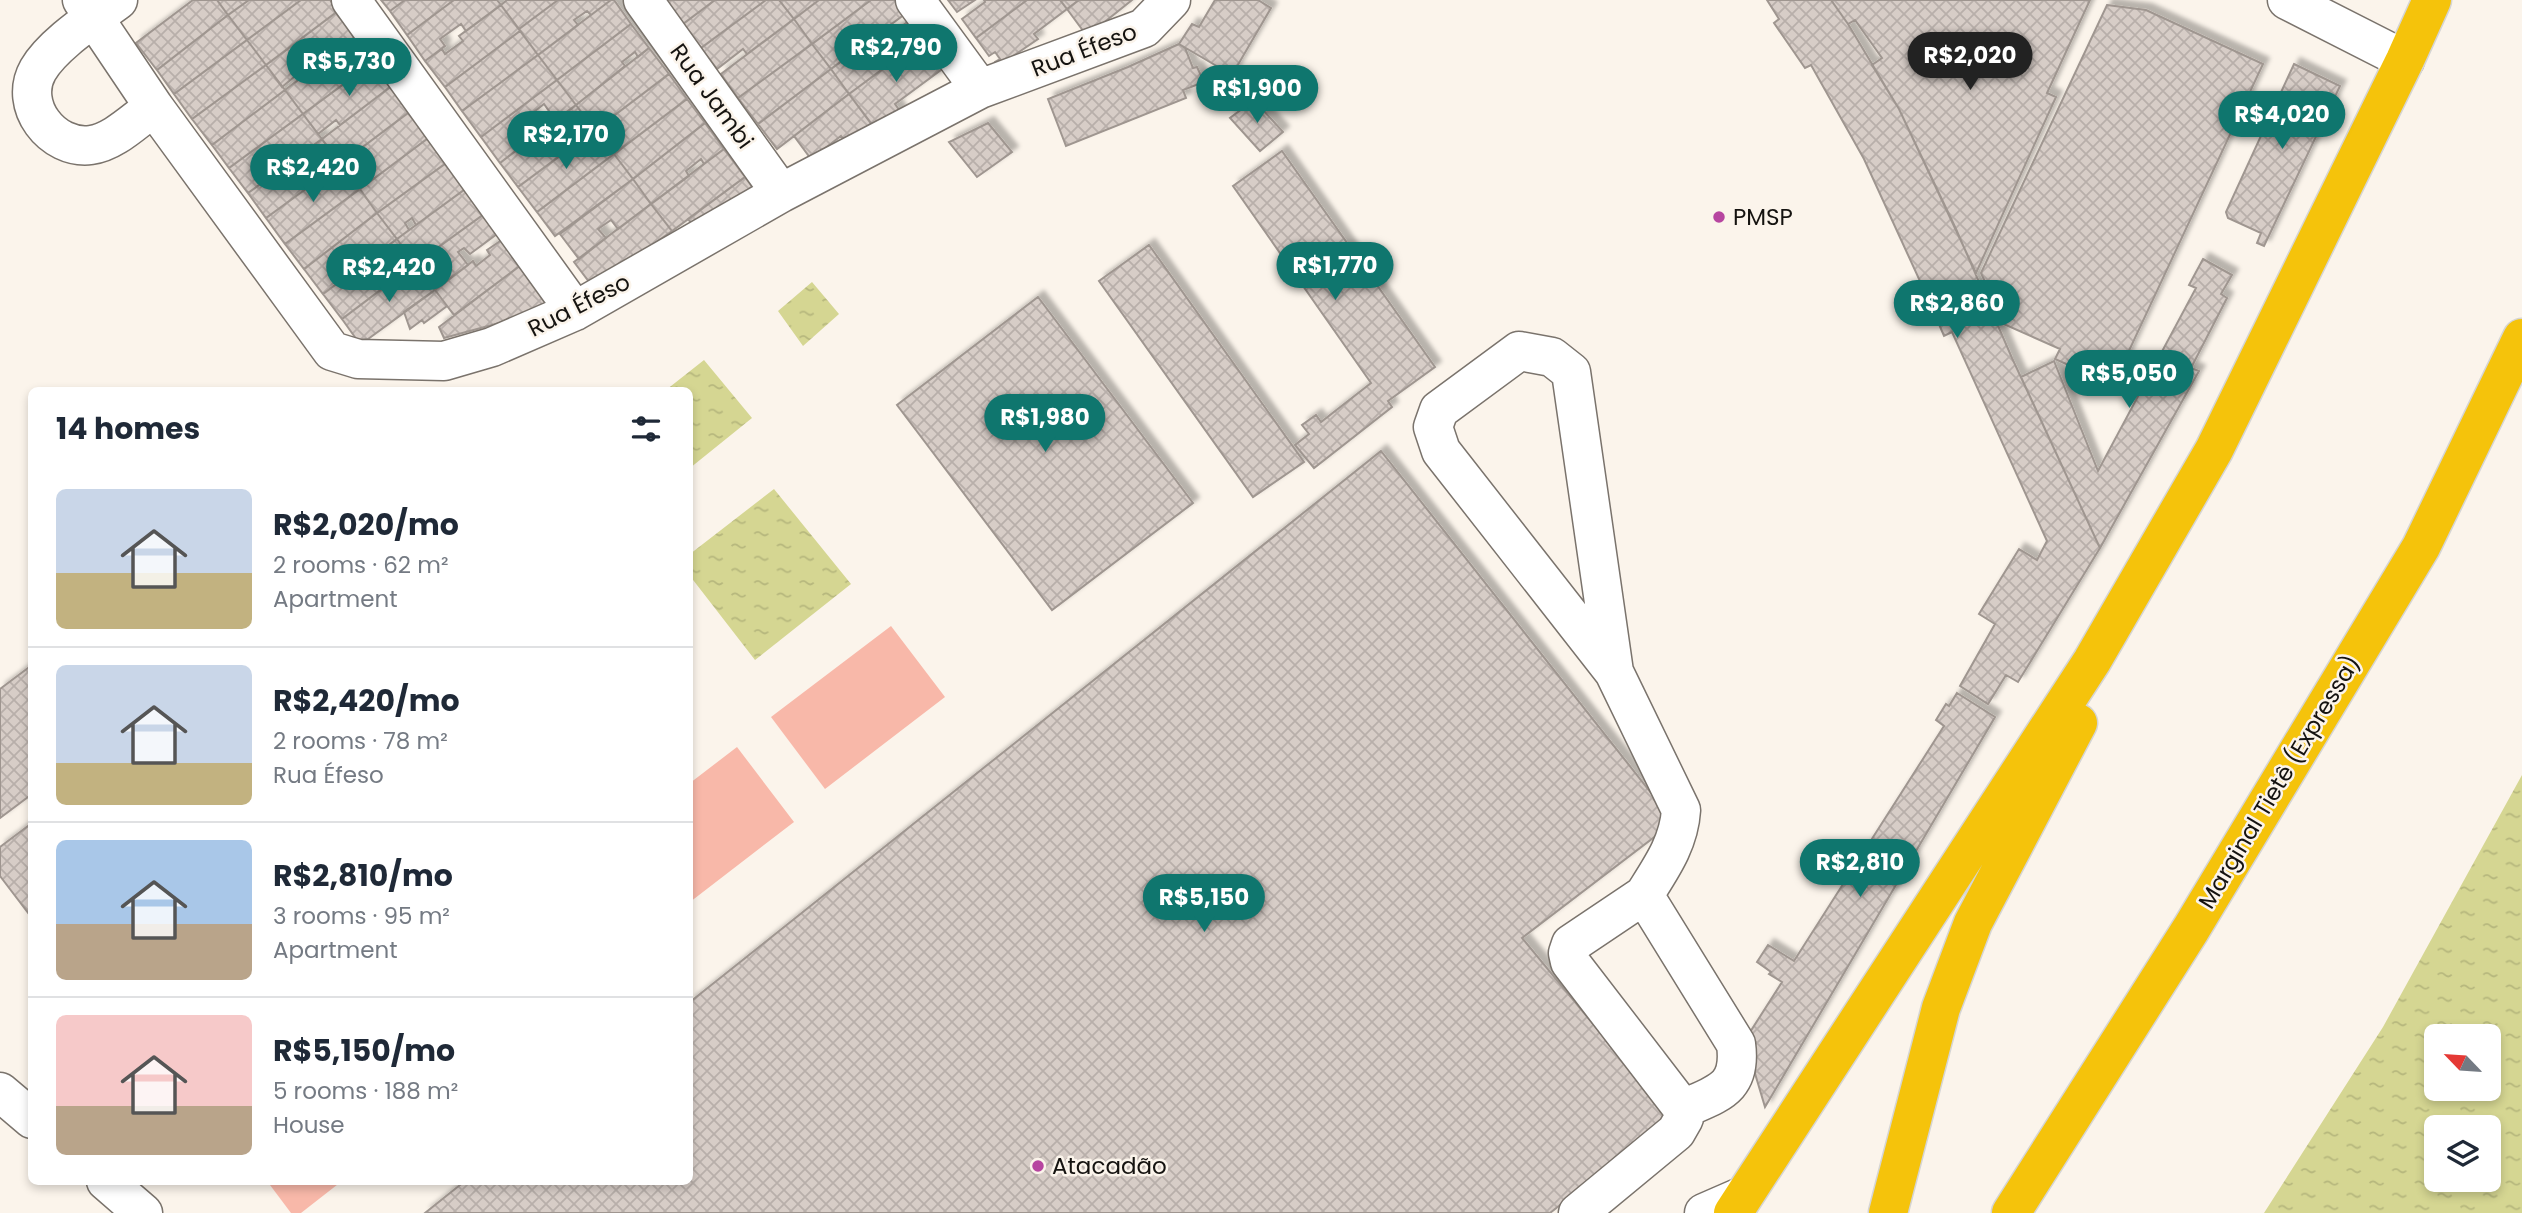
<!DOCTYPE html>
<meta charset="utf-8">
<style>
:root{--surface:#fff;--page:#f6f6f7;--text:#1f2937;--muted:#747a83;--line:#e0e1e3;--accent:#0f766e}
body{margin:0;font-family:Poppins,sans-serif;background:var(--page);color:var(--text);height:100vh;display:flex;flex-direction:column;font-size:26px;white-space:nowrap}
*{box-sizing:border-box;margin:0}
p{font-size:23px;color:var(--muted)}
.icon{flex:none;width:38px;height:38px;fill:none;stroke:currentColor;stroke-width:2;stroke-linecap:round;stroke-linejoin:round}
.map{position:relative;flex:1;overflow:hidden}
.details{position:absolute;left:28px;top:387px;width:665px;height:798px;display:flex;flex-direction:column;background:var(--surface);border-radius:10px;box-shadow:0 4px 10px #0003}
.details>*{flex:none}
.needle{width:46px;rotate:295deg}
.fabs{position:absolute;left:2424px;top:1024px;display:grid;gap:14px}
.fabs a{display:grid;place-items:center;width:77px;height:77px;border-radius:10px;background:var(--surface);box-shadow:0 4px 10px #0003;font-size:35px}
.price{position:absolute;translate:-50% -60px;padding:0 16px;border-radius:24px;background:var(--accent);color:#fff;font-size:23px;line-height:46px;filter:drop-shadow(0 2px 4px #0008)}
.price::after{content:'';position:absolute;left:50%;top:42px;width:21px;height:16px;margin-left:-10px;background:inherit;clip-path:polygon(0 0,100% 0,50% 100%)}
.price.selected{background:#222;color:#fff}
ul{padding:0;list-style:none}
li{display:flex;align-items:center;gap:21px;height:175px;padding:0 28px}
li+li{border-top:2px solid var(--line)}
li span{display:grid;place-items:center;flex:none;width:196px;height:140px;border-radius:10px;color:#555}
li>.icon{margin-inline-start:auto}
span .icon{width:84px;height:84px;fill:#fffc;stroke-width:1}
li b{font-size:30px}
h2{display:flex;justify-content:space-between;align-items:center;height:84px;padding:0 28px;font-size:30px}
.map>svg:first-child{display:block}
.park{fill:#f8b8a9}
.water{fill:url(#water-ripples);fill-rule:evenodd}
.building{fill:url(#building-cross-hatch);stroke:#9f9690;stroke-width:2;filter:url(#shadow)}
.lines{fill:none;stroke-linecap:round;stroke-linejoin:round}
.minor-casing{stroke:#7a736c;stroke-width:41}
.highway-casing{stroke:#d5d5d4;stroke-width:41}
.minor{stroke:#fff;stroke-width:38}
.highway{stroke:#f5c30b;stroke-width:38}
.poi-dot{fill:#b745a0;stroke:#fbf4eb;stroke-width:2.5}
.labels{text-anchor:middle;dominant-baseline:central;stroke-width:5;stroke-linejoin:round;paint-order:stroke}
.street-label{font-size:23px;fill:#151310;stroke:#fbf4eb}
.poi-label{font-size:23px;fill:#151310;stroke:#fbf4eb;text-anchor:start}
</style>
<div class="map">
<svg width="2522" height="1213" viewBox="0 0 2522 1213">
<defs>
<pattern id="water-ripples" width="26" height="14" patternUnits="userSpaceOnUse" patternTransform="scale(1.75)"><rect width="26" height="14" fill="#d5d692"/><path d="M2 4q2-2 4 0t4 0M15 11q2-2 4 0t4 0" fill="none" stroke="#b6b77d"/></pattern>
<pattern id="building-cross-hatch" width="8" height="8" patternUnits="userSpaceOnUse" patternTransform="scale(1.75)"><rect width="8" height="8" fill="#d7cdc7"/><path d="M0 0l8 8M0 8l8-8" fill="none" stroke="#b8afaa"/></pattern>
<filter id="shadow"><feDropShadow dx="6" dy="-6" stdDeviation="2" flood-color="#0004"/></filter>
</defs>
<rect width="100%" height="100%" fill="#fbf4eb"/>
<path class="park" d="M891,626l54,71 -120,92 -54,-72z
M737,747l57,75 -104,80v-119z
M267,1181h75l-41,32h-10z"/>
<path class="water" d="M812,282l27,32 -36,32 -25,-35z
M704,360l48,58 -62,50v-78h-24z
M774,489l77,95 -96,76 -65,-84v-22z
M2522,775v438h-258l119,-186zM2488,1036v52h-52v-52zM2488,1127v53h-52v-53z"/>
<path class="building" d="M193,0h24l11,15 -71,55 -21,-27z
M217,0h32l-21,15z
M249,0h52l-54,40 -19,-25z
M301,0h29l8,11 -72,54 -19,-25z
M381,0h24l-15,11z
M405,0h49l-47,35 -17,-24z
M454,0h43l4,5 -35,26 -5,-7 -21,15 5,7 -20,15 -18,-26z
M507,0h51l-39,29 -18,-24z
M558,0h53l-20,15 -4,-4 -13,9 4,5 -40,30 -19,-26z
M611,0h3l17,24 -74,56 -19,-25z
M665,0h50l-32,24z
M715,0h51l-65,48 -18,-24z
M766,0h13l15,19 -47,35 -4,-5 -26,20 -16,-21z
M779,0h40l-25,19z
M819,0h52l-59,44 -18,-25z
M871,0h24l10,14 -74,55 -19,-25z
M948,0h27l-18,12z
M984,0h43l-51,38 -14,-19 23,-17z
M1027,0h33l7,9 -33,25 4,5 -41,28 -2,-5 5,-3 -5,-7 -6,4 -13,-18z
M1060,0h19l-12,9z
M1079,0h53l-45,36 -20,-27z
M1215,0h43l13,8 -39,67 -53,-31 13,-20 7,3z
M1767,0h64l17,24 51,85 57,120 56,129 88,190 -82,134 -12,-7 -18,29 -28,-18 35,-62 -16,-10 40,-65 18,11 10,-19 -95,-209 -8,4 -9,-21 -8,3 -9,-22 7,-4 -61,-133 -53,-94 -6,3 -31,-45 5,-4z
M1831,0h259l-43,93 9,4 -80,176 -77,-164 -27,-44 10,-7 -27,-38 -7,4z
M501,5l19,26 -75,56 -20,-26 17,-12 3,5 18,-13 -4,-5z
M2107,5l39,5 117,54 -150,321 -58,-26 5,-10 -61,-27 2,-5 -20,-44z
M338,11l18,25 -54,40 -2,-4 -18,15 -16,-22z
M228,15l19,25 -73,54 -17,-24z
M794,19l18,25 -74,54 -17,-24z
M906,23l14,18 -71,53 -18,-25 44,-33 5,7z
M631,24l18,24 -11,9 -3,-5 -13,10 3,4 -49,39 -19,-25z
M520,31l18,24 -76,56 -17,-24z
M356,36l19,25 -72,53 -18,-24z
M924,39l21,28 -50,37 7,10 -27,15 -26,-35z
M247,40l19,25 -74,54 -18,-25z
M812,44l19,25 -73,55 -20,-26z
M1179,44l6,4 8,20 4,-1 7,15 -21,8 3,8 -120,48 -18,-47 80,-32z
M649,48l20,26 -74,56 -19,-25z
M538,55l19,25 -76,57 -19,-26z
M375,61l18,24 -53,40 -4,-5 -18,14 -15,-20z
M2294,64l46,22 -76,160 -7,-3 4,-10 -33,-15 -2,-6z
M266,65l19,25 -73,55 -20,-26z
M831,69l18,25 -72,55 -19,-25z
M669,74l18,25 -73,55 -19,-24z
M557,80l19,25 -20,16 -12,-17 -14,11 12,15 -42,33 -19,-26z
M393,85l19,25 -72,54 -18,-25z
M285,90l18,24 -74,54 -17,-23z
M849,94l25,33 -27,17 -6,-8 -30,23 -17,-23z
M687,99l18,24 -72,56 -19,-25z
M1254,100l29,32 -23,19 -30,-33z
M576,105l19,25 -77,57 -18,-24 34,-26 14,19 8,-5 -15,-20z
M412,110l19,26 -71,53 -20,-25z
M303,114l19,25 -74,54 -19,-25z
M705,123l19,26 -20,15 -3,-5 -15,12 3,5 -38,28 -18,-25z
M988,123l24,29 -35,25 -28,-35z
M595,130l19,24 -77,58 -19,-25z
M431,136l18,25 -72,52 -17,-24z
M322,139l18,25 -74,54 -18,-25z
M724,149l21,28 -73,54 -21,-27z
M1282,151l153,216 -47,34 4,6 -78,61 -19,-23 14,-11 -7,-9 14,-10 5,7 50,-39 -138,-197z
M614,154l19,25 -78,57 -18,-24z
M449,161l19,26 -52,38 -4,-7 -7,5 4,7 -12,9 -20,-26z
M340,164l20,25 -75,55 -19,-26z
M745,177l13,18 -59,38 -11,-14z
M633,179l18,25 -33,25 -7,-9 -13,9 8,9 -27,21 -19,-25z
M468,187l19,25 -72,52 -18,-25z
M360,189l17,24 -73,56 -19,-25z
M651,204l21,27 -79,56 -19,-25z
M487,212l14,19 -31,23 -6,-6 -6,4 10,13 -33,25 -20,-26z
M377,213l20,26 -74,55 -19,-25z
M506,237l19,25 -71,53 -19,-25 38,-29 3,5 14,-11 -3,-5z
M397,239l18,25 -73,55 -19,-25z
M1149,245l155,217 -51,35 -154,-216z
M2203,259l29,16 -11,19 6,4 -36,70 8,3 -99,177 -79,-171 33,-16 44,110 98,-183 -7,-3z
M525,262l33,45 -114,31 -5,-11z
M415,264l20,26 -67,49 -11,1 -15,-21z
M435,290l12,16 -23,17 -2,-3 -12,9 -6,-17z
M1038,297l155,206 -141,107 -155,-205z
M1381,451l293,371 -152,116 148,179 -120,96h-1125l40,-32h225v-179z
M32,665v129l-32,24v-129z
M1957,693l38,24 -230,390 -20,-67 37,-58 -13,-8 2,-2 -14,-10 11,-17 26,16 150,-235 -8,-6 10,-16 3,2z
M32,823v95l-32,-42v-29z"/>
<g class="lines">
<defs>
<path id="minor" d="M82,0l72,107 178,244 26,8 86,2 48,-14 83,-36 206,-118 199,-104 164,-61 27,-28
M118,0c-24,18 -65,44 -80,70 -20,35 14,80 53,75 23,-3 44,-25 63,-38
M351,0l224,311
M643,0l138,193
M915,0l65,89
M2287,0l118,60
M1614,672l-43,-300 -19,-15 -33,-6 -80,59 -6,17 8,24 173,221 67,138c-2,33 -20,58 -37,85
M0,1092l32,27
M106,1181l37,32
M1578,1213l98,-81 8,-14 -1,-9 -113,-147 -2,-9 3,-9 73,-49 92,149c6,45 -18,49 -53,65
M1704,1213l39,-17"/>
<path id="highway" d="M1733,1213l359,-552 122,-211 191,-390 27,-60
M1888,1213l53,-205 32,-85 105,-200
M2011,1213l180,-284 230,-382 101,-209"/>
</defs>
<use href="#minor" class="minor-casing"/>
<use href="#highway" class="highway-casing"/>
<use href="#minor" class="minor"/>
<use href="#highway" class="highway"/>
</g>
<g class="poi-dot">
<circle cx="1719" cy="217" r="7"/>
<circle cx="1038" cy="1166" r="7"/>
</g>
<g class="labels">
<g class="street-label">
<text transform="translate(1084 50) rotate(-21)">Rua Éfeso</text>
<text transform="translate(712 96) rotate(54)">Rua Jambi</text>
<text transform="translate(579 305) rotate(-27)">Rua Éfeso</text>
<text transform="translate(2279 782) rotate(-59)">Marginal Tietê (Expressa)</text>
</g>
<g class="poi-label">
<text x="1733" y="217">PMSP</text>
<text x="1052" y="1166">Atacadão</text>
</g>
</g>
</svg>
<div class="fabs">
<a><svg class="needle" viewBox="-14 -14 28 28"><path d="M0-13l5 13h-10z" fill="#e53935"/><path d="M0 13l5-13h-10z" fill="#747a83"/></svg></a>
<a><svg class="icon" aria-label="layers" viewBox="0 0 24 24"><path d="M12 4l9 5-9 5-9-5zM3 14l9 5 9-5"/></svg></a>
</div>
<b class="price" style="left:896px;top:84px">R$2,790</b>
<b class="price selected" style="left:1970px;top:92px">R$2,020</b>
<b class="price" style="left:349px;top:98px">R$5,730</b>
<b class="price" style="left:1257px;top:125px">R$1,900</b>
<b class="price" style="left:2282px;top:151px">R$4,020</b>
<b class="price" style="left:566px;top:171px">R$2,170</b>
<b class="price" style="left:313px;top:204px">R$2,420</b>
<b class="price" style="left:1335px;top:302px">R$1,770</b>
<b class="price" style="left:389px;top:304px">R$2,420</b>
<b class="price" style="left:1957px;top:340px">R$2,860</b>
<b class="price" style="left:2129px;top:410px">R$5,050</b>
<b class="price" style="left:1045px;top:454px">R$1,980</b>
<b class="price" style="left:1860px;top:899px">R$2,810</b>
<b class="price" style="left:1204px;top:934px">R$5,150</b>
<section class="details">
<h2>14 homes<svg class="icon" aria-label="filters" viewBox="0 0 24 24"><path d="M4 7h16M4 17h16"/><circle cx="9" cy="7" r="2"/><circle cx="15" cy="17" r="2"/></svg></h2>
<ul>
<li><span style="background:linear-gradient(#c9d6e8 60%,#c2b280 0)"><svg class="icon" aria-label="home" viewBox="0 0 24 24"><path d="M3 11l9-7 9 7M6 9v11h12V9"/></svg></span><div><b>R$2,020/mo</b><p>2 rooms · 62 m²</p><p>Apartment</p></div></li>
<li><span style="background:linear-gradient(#c9d6e8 70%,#c2b280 0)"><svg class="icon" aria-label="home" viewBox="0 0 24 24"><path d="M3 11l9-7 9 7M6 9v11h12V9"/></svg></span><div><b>R$2,420/mo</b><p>2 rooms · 78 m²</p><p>Rua Éfeso</p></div></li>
<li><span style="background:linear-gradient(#a9c7e8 60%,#b9a48a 0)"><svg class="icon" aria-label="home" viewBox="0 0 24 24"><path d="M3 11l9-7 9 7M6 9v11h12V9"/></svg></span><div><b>R$2,810/mo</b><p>3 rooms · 95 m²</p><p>Apartment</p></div></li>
<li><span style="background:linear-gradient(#f6c9c9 65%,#b9a48a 0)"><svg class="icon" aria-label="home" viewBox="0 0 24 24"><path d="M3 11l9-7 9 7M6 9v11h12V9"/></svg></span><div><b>R$5,150/mo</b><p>5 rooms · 188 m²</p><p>House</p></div></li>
</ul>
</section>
</div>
